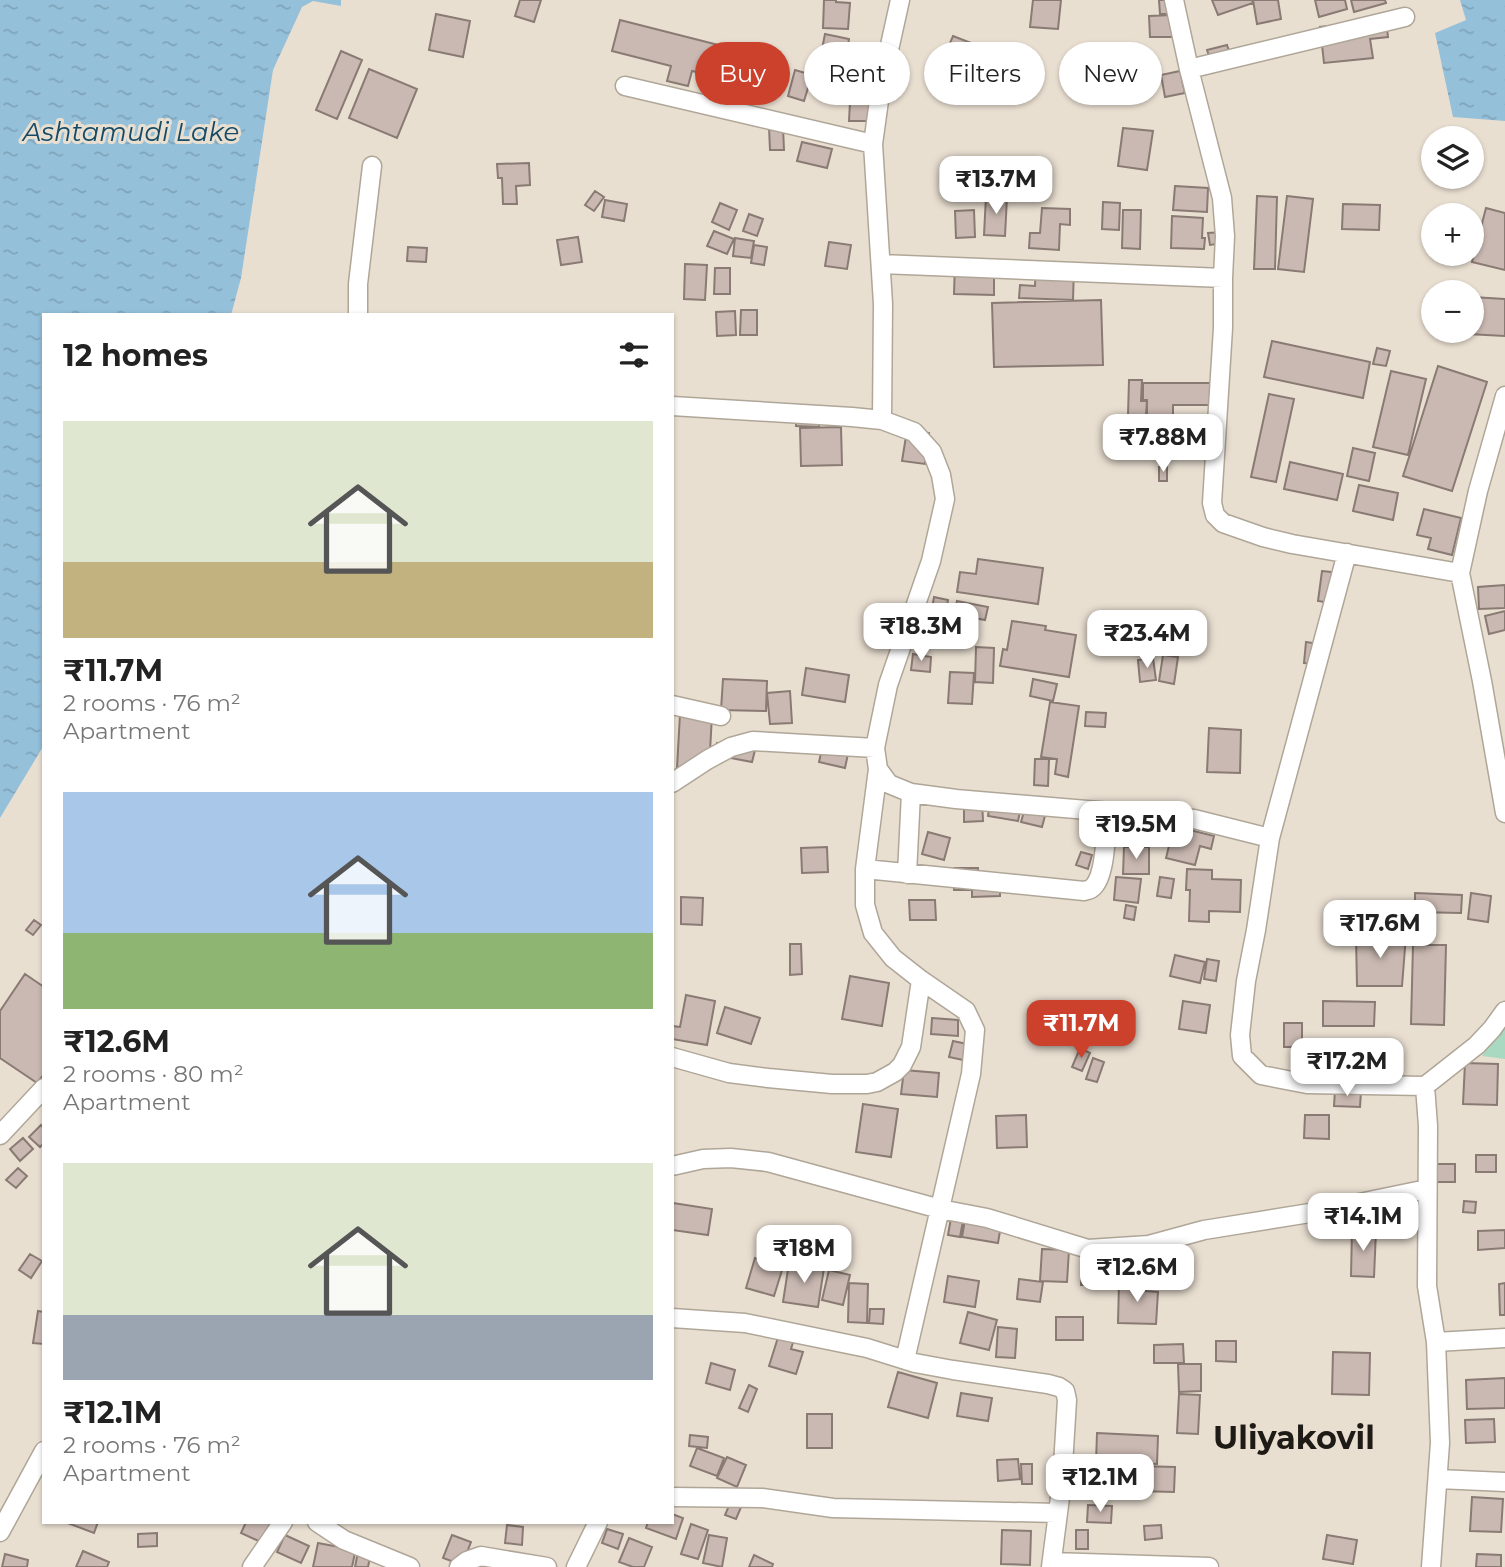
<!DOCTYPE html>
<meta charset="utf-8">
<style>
:root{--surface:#fff;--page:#f6f6f6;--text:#222;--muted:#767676;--accent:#cc412b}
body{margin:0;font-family:Montserrat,sans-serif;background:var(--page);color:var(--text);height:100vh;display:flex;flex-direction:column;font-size:26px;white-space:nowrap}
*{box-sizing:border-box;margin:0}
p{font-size:23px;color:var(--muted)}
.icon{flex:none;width:38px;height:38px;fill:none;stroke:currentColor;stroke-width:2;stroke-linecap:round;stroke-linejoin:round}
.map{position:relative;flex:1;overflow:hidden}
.drawer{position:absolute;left:42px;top:313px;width:632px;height:1211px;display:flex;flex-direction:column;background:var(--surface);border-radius:0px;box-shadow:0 2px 5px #0004}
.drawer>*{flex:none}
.guide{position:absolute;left:695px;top:42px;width:665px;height:63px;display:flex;gap:14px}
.fabs{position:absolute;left:1421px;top:126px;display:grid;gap:14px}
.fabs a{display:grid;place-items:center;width:63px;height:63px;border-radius:50%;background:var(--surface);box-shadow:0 2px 5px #0004;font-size:35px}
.price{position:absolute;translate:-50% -60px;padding:0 16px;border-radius:14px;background:#fff;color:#222;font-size:23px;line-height:46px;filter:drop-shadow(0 2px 4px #0008)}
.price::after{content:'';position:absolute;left:50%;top:42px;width:21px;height:16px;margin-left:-10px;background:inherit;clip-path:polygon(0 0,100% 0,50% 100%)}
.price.current{background:var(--accent);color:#fff}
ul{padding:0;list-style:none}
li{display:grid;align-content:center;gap:14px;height:371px;padding:0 21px}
li span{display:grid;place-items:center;height:217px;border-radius:0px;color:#555}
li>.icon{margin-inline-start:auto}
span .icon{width:126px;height:126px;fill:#fffc;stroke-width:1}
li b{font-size:30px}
h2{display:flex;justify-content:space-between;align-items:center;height:84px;padding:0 21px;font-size:30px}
.tag{padding:0 24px;border-radius:32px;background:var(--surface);box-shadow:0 2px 5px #0004;font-size:24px;line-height:63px}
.tag.current{background:var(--accent);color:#fff}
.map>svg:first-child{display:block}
.park{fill:url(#park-crowns)}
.water{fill:url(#water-ripples)}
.building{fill:#cab9b2;stroke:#897a73;stroke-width:2}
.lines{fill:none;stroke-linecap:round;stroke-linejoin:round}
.minor-casing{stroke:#afa698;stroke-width:21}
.minor{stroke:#fff;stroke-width:18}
.labels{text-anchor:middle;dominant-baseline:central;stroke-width:6;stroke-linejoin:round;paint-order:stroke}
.water-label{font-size:26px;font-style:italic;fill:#154b66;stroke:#e9dfd1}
.district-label{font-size:32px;font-weight:bold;fill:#1e1a15;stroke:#e9dfd1}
</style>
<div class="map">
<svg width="1505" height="1567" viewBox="0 0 1505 1567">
<defs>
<pattern id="park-crowns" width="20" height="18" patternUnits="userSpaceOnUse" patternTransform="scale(1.75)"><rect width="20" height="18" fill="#aad9c2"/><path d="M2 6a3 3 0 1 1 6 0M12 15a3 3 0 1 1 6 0" fill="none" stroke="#92baa6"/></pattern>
<pattern id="water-ripples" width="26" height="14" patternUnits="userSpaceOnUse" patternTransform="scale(1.75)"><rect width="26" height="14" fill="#94c0da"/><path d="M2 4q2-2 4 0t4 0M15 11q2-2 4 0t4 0" fill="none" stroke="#7fa4ba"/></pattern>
</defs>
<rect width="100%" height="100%" fill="#e9dfd1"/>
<path class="park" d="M1505,1021v38l-23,-3z"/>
<path class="water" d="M0,0h341v6l-28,-5 -11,6 -29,63 -32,208 -10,37h-187v430l-44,73z
M1460,0h45v121l-52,-4 -18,-84 31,-13z"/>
<path class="building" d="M520,0h21l-7,22 -19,-6z
M824,0h12v2l14,1 -2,26 -25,-1z
M1033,0h28l-3,29 -28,-2z
M1159,0h14v14h-13z
M1212,0h40l1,3 -35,12z
M1253,0h25l3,19 -24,5z
M1315,0h30l2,9 -28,8z
M1351,0h34l1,3 -32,9z
M436,14l34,7 -7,36 -34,-7z
M1173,15l1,22h-24l-1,-21z
M620,20l126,32 -8,30 -46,-11 -4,15 -21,-5 4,-15 -59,-15z
M1386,20l2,17 -18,2 3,19 -49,5 -4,-36z
M825,34l24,5 -3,20 -25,-5z
M953,36l31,12 -9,22 -31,-13z
M1227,45l3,9 -20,5 -3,-9z
M341,51l21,9 -25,59 -21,-9z
M1147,55l5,36 -27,4 -6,-36z
M369,69l48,20 -20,49 -48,-20z
M795,70l17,5 -8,26 -16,-5z
M1180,71l5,22 -20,4 -4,-22z
M857,75l22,5 -5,22 -22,-6z
M850,102l23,1 -1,18h-23z
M769,127h14l1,23h-14z
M1123,128l30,3 -6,39 -29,-4z
M802,142l30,7 -5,19 -30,-7z
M529,163l1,22 -14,1 1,18h-14l-1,-26h-4l-1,-14z
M1175,186l33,2 -1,24 -34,-2z
M595,191l9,6 -10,14 -9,-6z
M986,196l21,1 -2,39 -21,-1z
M1257,196l20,1 -2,72h-21z
M1287,196l26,3 -9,73 -26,-3z
M605,200l22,4 -3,17 -22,-4z
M1103,202l17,1 -1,27 -17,-1z
M720,203l17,7 -8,20 -17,-8z
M1343,204l37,1 -1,25 -37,-1z
M1042,208l28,1v16l-10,-1 -1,26 -30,-2 1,-15h10z
M1486,208l19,5v57l-33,-8z
M974,210l1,27 -19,1 -1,-27z
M1123,210h18l-1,39 -18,-1z
M749,214l14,5 -6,17 -14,-5z
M1172,216l31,2 -1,20h3l-1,11 -33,-1z
M714,231l20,8 -7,15 -20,-8z
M1224,232l1,11 -15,2 -2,-12z
M578,237l4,25 -21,3 -4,-25z
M735,238l19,3 -3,17 -18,-2z
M829,242l22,3 -4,24 -22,-3z
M754,245l13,2 -3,18 -13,-2z
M408,247l19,1 -1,14 -19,-1z
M955,263l39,1v31l-40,-1z
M685,264l22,1 -2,35 -21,-1z
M1036,266l38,1 -1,33 -54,-2 1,-13 15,1z
M715,268h15v26h-16z
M1472,297l33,2v37l-37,-2 1,-3h3z
M1101,300l2,65 -109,2 -2,-64z
M741,310h16v25h-17z
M735,311l1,24 -19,1 -1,-24z
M1272,341l98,21 -7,36 -99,-21z
M1377,348l13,3 -4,15 -13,-2z
M1438,366l49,16 -35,109 -49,-15z
M1391,371l35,8 -18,76 -35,-8z
M1129,380h13l-1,21h6l-1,14h-18z
M1143,383h74v22h-44v25h-26v-30h-4z
M1269,394l25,5 -18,83 -25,-5z
M797,412l23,2 -1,13 -23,-1z
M841,427l1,38 -41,1 -1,-38z
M907,430l22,3 -4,31 -23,-3z
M1353,448l22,5 -6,28 -22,-5z
M1290,462l53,12 -6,26 -53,-11z
M1159,467h8v14h-8z
M1359,485l39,8 -5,27 -40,-9z
M1424,509l37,9 -9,37 -24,-6 3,-11 -14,-3z
M978,559l65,9 -5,36 -81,-12 3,-20 16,2z
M1322,571l18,2 -3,31 -19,-3z
M1505,585v23l-26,1 -1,-22z
M934,597l14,3 -4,22 25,4 -3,21 -19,-3 1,-9 -20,-3z
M957,601l31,6 -3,13 -31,-6z
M1505,611v19l-16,4 -4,-18z
M1012,621l34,5 -1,4 31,5 -7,42 -69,-11 3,-17 4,1z
M1306,642l14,2 -2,20 -14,-1z
M976,647l18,1 -1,35 -18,-1z
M913,654l18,3 -1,15 -19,-2z
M1163,655l15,2 -4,27 -15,-3z
M1153,658l3,22 -16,2 -2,-22z
M806,668l43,7 -4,27 -43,-7z
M950,672l24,1 -2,31 -24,-1z
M723,679l44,2 -1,30 -45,-1z
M1033,679l24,5 -4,17 -23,-5z
M790,691l2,32 -22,1 -3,-31z
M1050,702l29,4 -11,71 -13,-3 2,-15 -16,-2z
M1086,712l20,1 -1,14 -20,-1z
M680,714l32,1 -3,55 -32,-2z
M1209,728l32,2 -1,43 -33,-1z
M717,743l38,7 -3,12 -37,-7z
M823,744l26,5 -4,19 -26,-6z
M1035,759h14l-1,27 -14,-1z
M982,800l1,21 -19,1v-21z
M990,802l31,5 -3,14 -30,-5z
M1025,808l21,4 -4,15 -21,-5z
M1174,826l40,10 -3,13 -11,-3 -5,19 -29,-7z
M928,832l22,6 -6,22 -22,-6z
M827,847l1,25 -26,1 -1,-25z
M1124,847h25v27h-26z
M1081,852l11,3 -4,14 -12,-4z
M954,868h24v18h22v10l-28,1v-7h-18z
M1187,869l25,1v9l29,1 -1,32 -31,-1v11l-20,-1 1,-31h-4z
M1116,877l25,2 -3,24 -24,-3z
M1160,877l14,2 -3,19 -14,-2z
M1415,893l47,2 -1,18 -46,-1z
M1471,893l20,3 -3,26 -20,-3z
M681,897l22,1 -1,27 -21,-1z
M909,900h26l1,20h-26z
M1126,905l10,2 -2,13 -10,-2z
M34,920l7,5 -8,10 -7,-5z
M1406,935l-4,51h-45l-1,-50z
M790,944h11l1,30 -12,1z
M1413,945h33l-2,80 -33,-1z
M1175,955l30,7 -5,21 -30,-7z
M1207,959l12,2 -3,20 -12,-2z
M25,974l19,13v87l-7,9 -37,-25v-47z
M850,976l39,7 -7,43 -40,-7z
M686,995l29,6 -8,44 -35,-6v-13l8,1z
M1183,1001l27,4 -4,28 -27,-4z
M1323,1001l52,1 -1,24h-51z
M725,1007l35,11 -9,26 -34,-11z
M932,1018l26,2v16l-27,-2z
M1284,1023h18v24h-18z
M953,1041l19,4 -4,16 -19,-4z
M1080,1048l10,5 -8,18 -10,-4z
M1093,1058l11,4 -7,20 -11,-3z
M1465,1063l33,1 -1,41 -34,-1z
M904,1070l35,3 -2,24 -36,-3z
M1335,1090l26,1 -1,16 -26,-1z
M863,1104l35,5 -7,48 -35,-5z
M1026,1115l1,32 -30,1 -1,-32z
M1305,1115h24v24l-25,-1z
M41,1125l3,3v15l-4,4 -11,-10z
M23,1138l10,11 -13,12 -10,-12z
M1476,1155h20v17h-20z
M1437,1164h18v18h-18z
M18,1168l9,8 -11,12 -10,-8z
M1464,1201l12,1 -1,11 -12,-1z
M673,1203l39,6 -4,26 -36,-5z
M966,1214l36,5 -4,24 -36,-6z
M951,1218l12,3 -3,16 -12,-2z
M1352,1230l24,1 -2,46 -23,-1z
M1505,1230v18l-27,2v-19z
M1042,1249l27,1 -2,32 -27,-1z
M30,1254l12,7 -11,17 -12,-8z
M755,1258l28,9 -9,29 -28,-8z
M789,1263l35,5 -6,39 -35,-5z
M1082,1267h16l-1,18h-16z
M829,1270l21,5 -7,30 -21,-5z
M948,1276l31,5 -4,26 -31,-5z
M1019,1279l24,3 -3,20 -23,-3z
M849,1283l19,1 -1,39 -19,-1z
M1119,1283l27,1v7l12,1 -2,32 -38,-1z
M1505,1283v32h-5l-1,-31z
M870,1309h14l-1,15 -14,-1z
M38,1311l6,1v32l-11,-1z
M968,1312l29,8 -8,30 -29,-7z
M1056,1317h27v23h-27z
M998,1327l19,2 -2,29 -19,-1z
M780,1331l15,5 -4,13 12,3 -7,22 -27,-8z
M1216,1341h20v21l-20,-1z
M1183,1344l1,19h-30v-18z
M1333,1352l37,1 -1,42 -37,-1z
M711,1363l24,7 -5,20 -24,-7z
M1178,1364h23v27l-22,1z
M898,1372l39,11 -9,35 -40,-11z
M1505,1378v30l-38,1 -1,-29z
M749,1385l8,4 -9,23 -9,-4z
M961,1393l31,5 -4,23 -31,-5z
M1179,1394l21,1 -2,39 -21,-1z
M807,1414h25v34h-25z
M1494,1419l1,23 -29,1 -1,-23z
M1097,1433l61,3 -1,28 -61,-2z
M690,1435l18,2 -1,11 -18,-2z
M697,1448l27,10 -7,18 -27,-10z
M727,1457l19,8 -9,22 -20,-9z
M1018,1459l2,20 -22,2 -1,-21z
M1021,1464h11v20h-10z
M1138,1466l37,1 -1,25 -37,-1z
M734,1494l11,4 -9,21 -11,-4z
M1472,1497l31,2 -2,33 -31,-1z
M1088,1505l24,1 -1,17 -24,-1z
M672,1514l11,4 -7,21 -30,-11 2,-6h24z
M65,1522h33l-4,11z
M246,1522h20l7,4 -8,18 -24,-11z
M691,1524l17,6 -10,29 -17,-5z
M507,1525l16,2 -1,18 -17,-2z
M1161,1525l1,13 -17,2 -1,-14z
M607,1529l16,5 -5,15 -16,-6z
M1002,1530l29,1 -1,34 -29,-1z
M1076,1530h12v19h-12z
M157,1533v13l-19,1v-13z
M285,1535l24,11 -8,17 -24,-11z
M452,1535l19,7 -9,23 -19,-7z
M709,1535l18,3 -5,29 -19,-4z
M1327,1535l30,5 -4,24 -30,-5z
M629,1538l23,9 -8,20h-11l-14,-5z
M360,1541l13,2 -5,24h-13z
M318,1543l21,4 18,-4 -5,24h-39z
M83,1551l26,11 -2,5h-31z
M5,1554l23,6 -1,7h-25z
M1477,1554l24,1v12h-25z
M754,1555l19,9 -1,3h-23z"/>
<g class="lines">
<defs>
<path id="minor" d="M900,0l-19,86 -8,58 10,160 -1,116 32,12 18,20 9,23 4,24 -14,62 -43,124 -13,63 3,21 11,15 22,9 45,6 238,20 76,19
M1174,0l15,69 33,129 3,38 -2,42v50l-11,175 3,12 8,8 40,14 29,7 168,29
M1189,69l216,-52
M625,86l248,58
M881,264l342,14
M358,315v-31l14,-118
M1505,396l-27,95 -18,82 22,108 23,132
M672,406l180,11 30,3
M1347,553l-77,285 -14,92 -10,51 -6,54 2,21 19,19 46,9 118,2 52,-41 15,-16 13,-18
M672,705l49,11
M878,769l-13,100v36l8,28 20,25 28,22 45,31 9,19 -4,44 -66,286
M672,783l35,-23 24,-13 22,-6 122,7
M865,869l219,22c4,-1 7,-1 10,-5 12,-13 12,-55 13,-74
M907,874l4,-81
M672,1057l57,16 39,5 64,6h35l10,-2 18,-10 7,-7 9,-18 10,-67
M1425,1086l3,40 -1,160 9,56 4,101 -9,124
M0,1135l44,-47
M672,1166l31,-7 28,-1 37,4 172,47 47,9 101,31 61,-4 55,-15 112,-18 111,-23
M672,1318l73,5 122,25 48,15 38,7 95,14 11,3 6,4 2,9 -5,82 -11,85
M1436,1342l69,-4
M1438,1479l67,3
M672,1497l90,1 71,10 224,5
M317,1522l27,18 66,27
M0,1532l44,-81
M1052,1562l157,5
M252,1567l31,-45
M459,1567l8,-6 14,-5 66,11
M576,1567l22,-45"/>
</defs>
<use href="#minor" class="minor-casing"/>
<use href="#minor" class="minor"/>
</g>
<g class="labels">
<g class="water-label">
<text x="131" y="132">Ashtamudi Lake</text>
</g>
<g class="district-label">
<text x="1294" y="1437">Uliyakovil</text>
</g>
</g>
</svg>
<div class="fabs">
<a><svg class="icon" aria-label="layers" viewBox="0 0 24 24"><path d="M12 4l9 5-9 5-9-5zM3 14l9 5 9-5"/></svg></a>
<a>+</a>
<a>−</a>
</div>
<b class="price" style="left:996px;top:216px">₹13.7M</b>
<b class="price" style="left:1163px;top:474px">₹7.88M</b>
<b class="price" style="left:921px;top:663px">₹18.3M</b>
<b class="price" style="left:1147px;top:670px">₹23.4M</b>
<b class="price" style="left:1136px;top:861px">₹19.5M</b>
<b class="price" style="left:1380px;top:960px">₹17.6M</b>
<b class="price current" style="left:1081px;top:1060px">₹11.7M</b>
<b class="price" style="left:1347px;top:1098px">₹17.2M</b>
<b class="price" style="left:1363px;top:1253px">₹14.1M</b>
<b class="price" style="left:804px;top:1285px">₹18M</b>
<b class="price" style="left:1137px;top:1304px">₹12.6M</b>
<b class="price" style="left:1100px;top:1514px">₹12.1M</b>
<div class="guide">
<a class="tag current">Buy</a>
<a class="tag">Rent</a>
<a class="tag">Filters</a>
<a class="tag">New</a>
</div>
<section class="drawer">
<h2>12 homes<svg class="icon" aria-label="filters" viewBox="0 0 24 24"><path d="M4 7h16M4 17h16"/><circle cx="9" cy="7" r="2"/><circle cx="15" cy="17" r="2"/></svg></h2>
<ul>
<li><span style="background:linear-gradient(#dfe7d0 65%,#c2b280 0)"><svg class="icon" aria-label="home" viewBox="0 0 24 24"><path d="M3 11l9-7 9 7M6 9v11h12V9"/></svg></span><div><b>₹11.7M</b><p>2 rooms · 76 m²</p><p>Apartment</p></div></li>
<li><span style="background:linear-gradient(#a9c7e8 65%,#8fb573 0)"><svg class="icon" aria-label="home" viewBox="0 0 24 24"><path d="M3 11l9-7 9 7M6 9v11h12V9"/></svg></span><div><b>₹12.6M</b><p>2 rooms · 80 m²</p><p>Apartment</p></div></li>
<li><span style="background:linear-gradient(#dfe7d0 70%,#9aa5b1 0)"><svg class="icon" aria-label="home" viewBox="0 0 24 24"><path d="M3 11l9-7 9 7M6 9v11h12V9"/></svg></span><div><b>₹12.1M</b><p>2 rooms · 76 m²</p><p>Apartment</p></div></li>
</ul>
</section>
</div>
